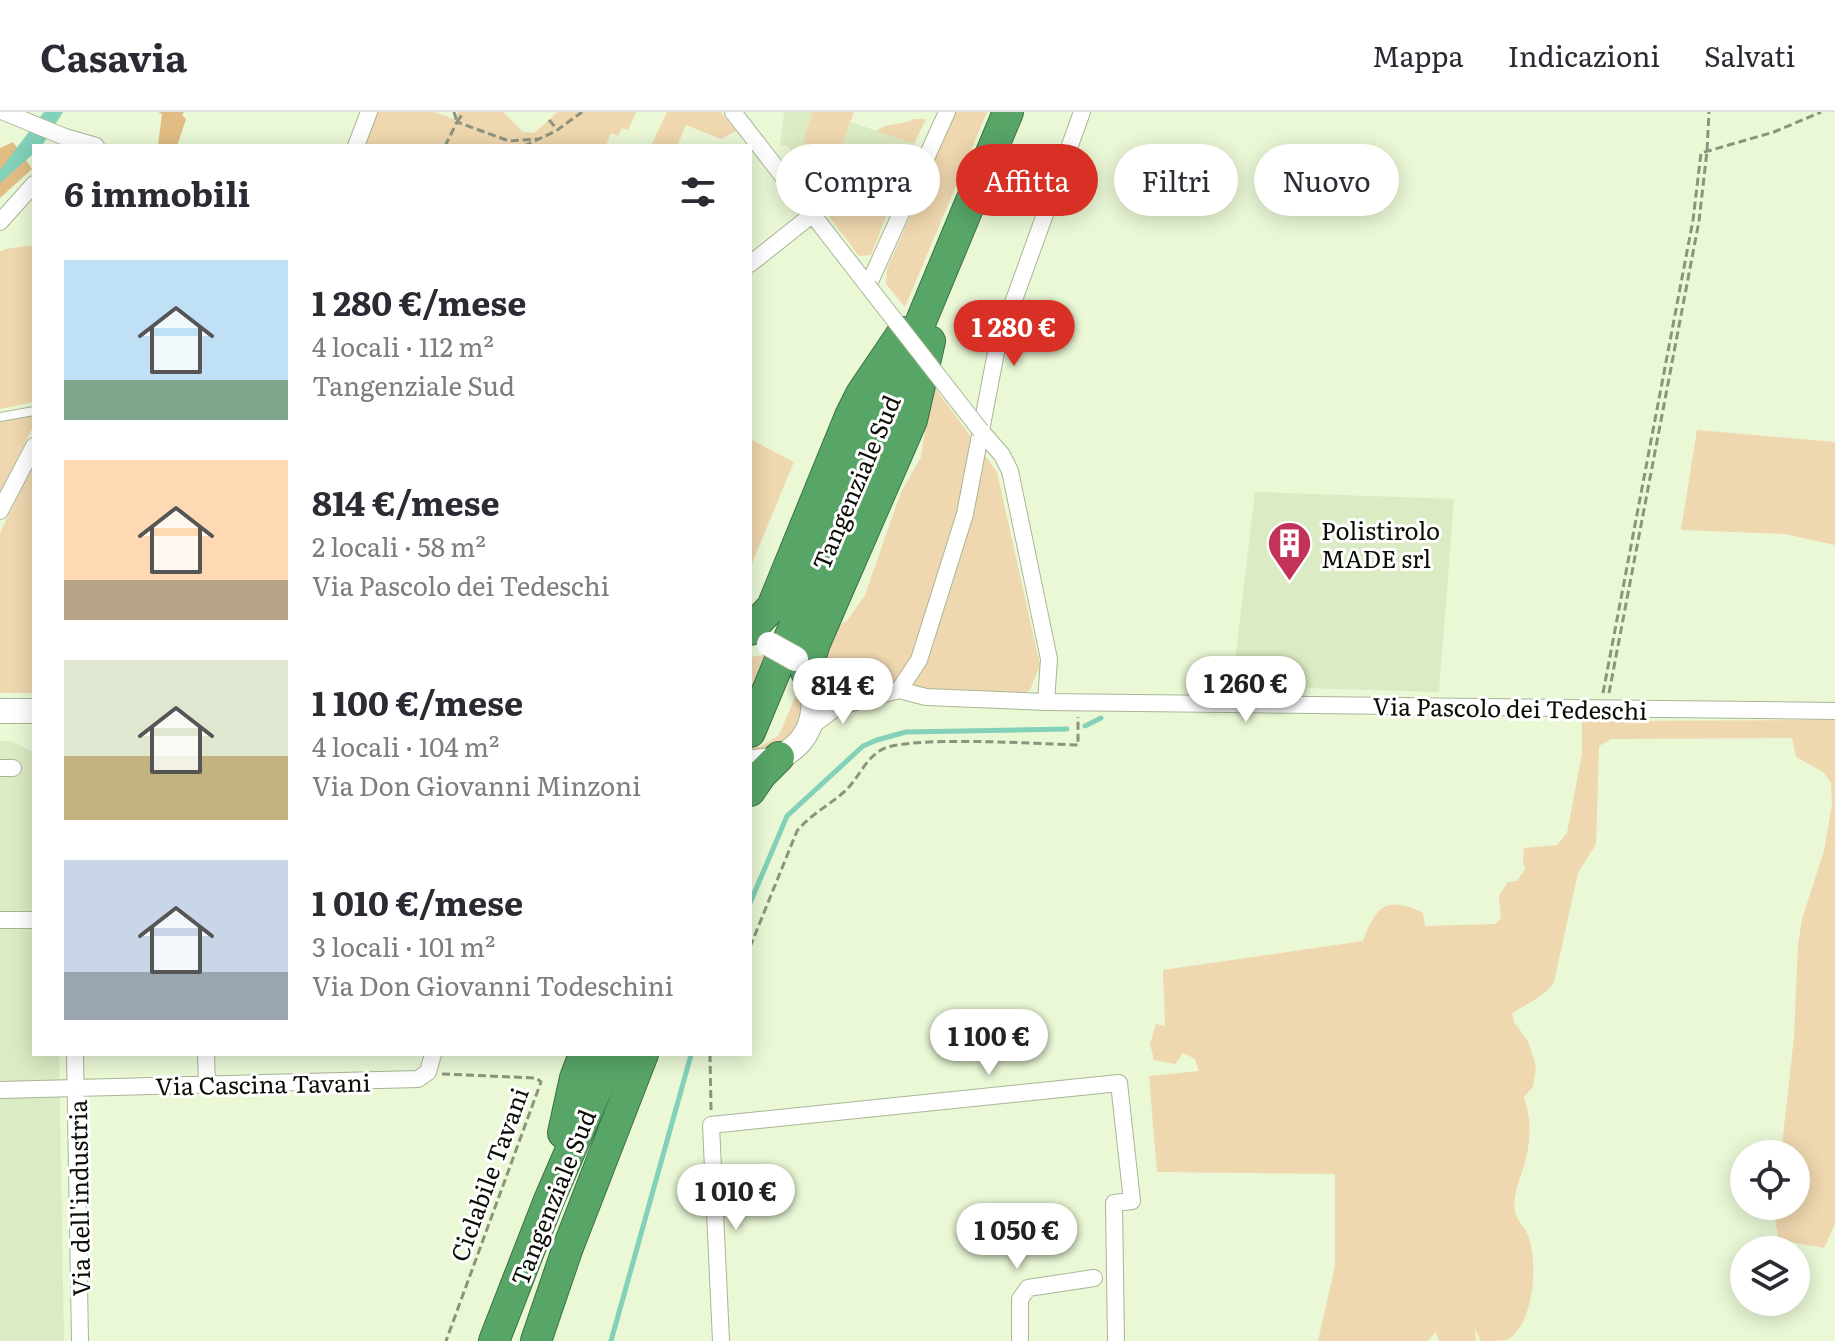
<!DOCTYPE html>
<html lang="it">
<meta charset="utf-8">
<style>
:root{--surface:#fff;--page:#f2f2f3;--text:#2b2b33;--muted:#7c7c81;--line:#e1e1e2;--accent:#d93025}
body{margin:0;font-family:Literata,serif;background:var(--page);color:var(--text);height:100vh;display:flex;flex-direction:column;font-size:30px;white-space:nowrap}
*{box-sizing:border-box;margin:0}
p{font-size:26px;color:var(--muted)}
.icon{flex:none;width:44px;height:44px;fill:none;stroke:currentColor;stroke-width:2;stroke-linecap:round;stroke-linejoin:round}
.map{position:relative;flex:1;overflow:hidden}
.sheet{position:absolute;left:32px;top:32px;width:720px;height:912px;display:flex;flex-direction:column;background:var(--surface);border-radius:0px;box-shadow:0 4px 20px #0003}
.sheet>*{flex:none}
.hud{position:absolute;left:776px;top:32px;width:760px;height:72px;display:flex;gap:16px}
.tools{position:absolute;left:1730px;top:1028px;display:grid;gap:16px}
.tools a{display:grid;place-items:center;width:80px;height:80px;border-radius:50%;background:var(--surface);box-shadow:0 4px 20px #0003;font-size:40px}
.price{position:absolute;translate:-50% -68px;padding:0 18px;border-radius:28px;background:#fff;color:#222;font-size:26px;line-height:52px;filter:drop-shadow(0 2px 4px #0008)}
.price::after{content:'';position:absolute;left:50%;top:48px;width:24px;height:18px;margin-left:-12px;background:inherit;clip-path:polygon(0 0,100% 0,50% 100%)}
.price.on{background:var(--accent);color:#fff}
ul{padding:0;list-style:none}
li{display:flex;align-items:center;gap:24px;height:200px;padding:0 32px}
li span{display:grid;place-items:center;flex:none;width:224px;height:160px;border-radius:0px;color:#555}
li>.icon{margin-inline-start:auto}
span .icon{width:96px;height:96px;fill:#fffc;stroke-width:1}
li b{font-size:34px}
h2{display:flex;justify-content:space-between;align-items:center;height:96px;padding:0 32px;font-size:34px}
.tag{padding:0 28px;border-radius:36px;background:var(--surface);box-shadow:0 4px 20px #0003;font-size:28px;line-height:72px}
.tag.on{background:var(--accent);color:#fff}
header{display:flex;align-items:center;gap:48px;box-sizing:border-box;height:112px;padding:0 40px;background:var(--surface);border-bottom:2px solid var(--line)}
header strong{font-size:38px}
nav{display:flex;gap:44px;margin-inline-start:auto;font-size:28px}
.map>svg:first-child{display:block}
.built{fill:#dbebc3}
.green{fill:#efd7af}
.forest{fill:#e1bd83}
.water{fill:#82d1b8}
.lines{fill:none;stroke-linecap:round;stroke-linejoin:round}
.stream{stroke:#82d1b8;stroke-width:5}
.lane-casing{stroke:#a9b696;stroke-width:10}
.street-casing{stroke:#a9b696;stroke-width:18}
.secondary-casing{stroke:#a9b696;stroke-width:26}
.highway-casing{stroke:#3d7045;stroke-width:32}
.path{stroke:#8b947d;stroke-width:3;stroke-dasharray:8 4;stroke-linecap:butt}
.lane{stroke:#fff;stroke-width:8}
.street{stroke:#fff;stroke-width:16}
.secondary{stroke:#fff;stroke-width:24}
.highway{stroke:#58a568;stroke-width:30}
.street-bridge-casing{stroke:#a9b696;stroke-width:18;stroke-linecap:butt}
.secondary-bridge-casing{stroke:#a9b696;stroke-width:26;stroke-linecap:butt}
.street-bridge{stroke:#fff;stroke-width:16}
.secondary-bridge{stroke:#fff;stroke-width:24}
.labels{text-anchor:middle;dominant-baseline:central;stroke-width:6;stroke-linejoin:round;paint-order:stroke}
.street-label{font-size:24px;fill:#0a0e04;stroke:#fff}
.poi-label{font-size:24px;fill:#0a0e04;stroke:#fff;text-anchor:start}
</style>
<header>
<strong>Casavia</strong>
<nav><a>Mappa</a><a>Indicazioni</a><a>Salvati</a></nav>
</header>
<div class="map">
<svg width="1835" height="1229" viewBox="0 0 1835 1229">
<rect width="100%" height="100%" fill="#eaf8d6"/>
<path class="built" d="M784,0h29l-9,26 1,17 -11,15 -6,-8 6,-6 -7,-10h-7z
M851,10l63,22 -11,29 -21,-9 -2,4 -40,-17z
M1255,380l199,7 -15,193 -207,-6z
M0,629h12l22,12v301h25l5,287h-64z"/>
<path class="green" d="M378,0h56l20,7 4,-7h45l20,20 11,1 24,-21h78l-8,18 -6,-2 -4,8 -7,-3 -5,13h-242z
M667,0h54l15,19 -15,8 -35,-14 -9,21h-26z
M813,0h41l-14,39 40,17 1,-4 22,9 -32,82 -12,1 -65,-86 11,-15 -1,-17z
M956,0h31l-82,195 -19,-23 1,-15z
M914,7h12l-12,25 -38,-13c12,-9 26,-5 38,-12z
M28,134l6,1v155l-34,7v-157l5,-3z
M932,272l65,88 43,193 -10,25 -9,5 -172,-3 -16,-8 -16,-18 10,-36 20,-9 18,-26 36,-103 20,-35z
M34,304v9l-34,67v-70z
M1697,318l138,12v103l-50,-11 -104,-4z
M750,327l44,23 -44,106z
M34,352v229h-34v-160z
M767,543c68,18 50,111 -17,99v-11l10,4 19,-12 18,-42 -7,-21 -27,-13 -13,30v-32z
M1835,608v504l-11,24 -45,-8 -7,-34h24v-52h-15l13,-117 4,-91 4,-27 22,-68 8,-47 -1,-22 -8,-10 -27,-15 -4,-19 -181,1 -12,7 -3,98 -18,29 -24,109c-6,12 -30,24 -42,31l2,9 14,19 8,25 -3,21 -9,10c8,25 7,46 -1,72 -4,13 -11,28 -8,42 2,10 11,18 14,27 9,26 5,89 -23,102 -6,1 -18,1 -25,1l-6,-12 1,12h-37l-3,-9 -8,9h-110l17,-75v-92l-178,-2 -8,-96 50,-5 -4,-12 -12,-6 -8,11 -21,-4 -4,-16 6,-20 9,2 -2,-56 200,-29c13,-35 23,-46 60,-28l2,13 70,-2 6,-6 -2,-22 9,-14 9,-1 8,-12 -2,-10 1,-11 33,-3 10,-12 15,-79v-33z"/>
<path class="forest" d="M158,0h26l-2,3 4,4 -9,27 -19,-1 4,-31z
M13,30l19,27 -32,29v-50z"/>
<path class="water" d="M44,0h19l-20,32 -9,2v7l-34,30v-13z"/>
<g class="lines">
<path class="stream" d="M1085,614l16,-8
M750,791l37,-87 76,-70 14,-6 29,-8 161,-3
M611,1229l80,-286"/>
<defs>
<path id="lane" d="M0,305l34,-6"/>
<path id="street" d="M4,0l61,25 31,9
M733,0l135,174 79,-174
M356,34l13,-34
M0,110l34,-38
M750,152l63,-50
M981,319l21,24 8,16 39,188 -3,43
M0,399l34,-65
M809,566l18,10 38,11
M899,578l27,7 120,5 789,9
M809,616l28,-21 62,-17 20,-30 46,-146 32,-167 85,-235
M0,656h13
M0,808h34
M75,942l5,287
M206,942l1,30
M0,978l418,-11 10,-7 5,-18
M721,1229l-10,-216 408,-42 13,118 -18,2 2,138
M1020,1229v-42l8,-11 66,-10"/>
<path id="secondary" d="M0,599h34
M750,650c60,1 82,-60 46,-103"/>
<path id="highway" d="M750,518l22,-23 78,-191 11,-22 42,-62
M806,560l9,-29 97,-223 18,-79
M750,620l258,-620
M750,679l11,-16 18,-18
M563,1021l12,-55 9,-24
M494,1229l55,-141 63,-146
M536,1229l31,-91 76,-196"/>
</defs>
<use href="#lane" class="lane-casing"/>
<use href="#street" class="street-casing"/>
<use href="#secondary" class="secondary-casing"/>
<use href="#highway" class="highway-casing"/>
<path class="path" d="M454,0l3,10
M549,8l8,9
M457,10l7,-10
M445,34l12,-24 52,19 29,-2
M524,34l32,-15 26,-19
M1603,581l90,-473 8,-67 73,-21 47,-20
M1609,581l90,-472 8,-70 2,-39
M750,835l47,-116c13,-16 31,-25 47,-39 14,-12 20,-32 37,-42 24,-15 161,-6 197,-5v-28
M710,942l1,56
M442,962l94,4 5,4 -95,259"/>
<use href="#lane" class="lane"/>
<use href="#street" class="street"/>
<use href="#secondary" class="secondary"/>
<use href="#highway" class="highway"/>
<defs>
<path id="street-bridge" d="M868,174l113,145"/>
<path id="secondary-bridge" d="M769,532l27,15"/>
</defs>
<use href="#street-bridge" class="street-bridge-casing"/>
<use href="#secondary-bridge" class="secondary-bridge-casing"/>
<use href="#street-bridge" class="street-bridge"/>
<use href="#secondary-bridge" class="secondary-bridge"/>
</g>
<defs>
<symbol id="building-pin" viewBox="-11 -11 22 30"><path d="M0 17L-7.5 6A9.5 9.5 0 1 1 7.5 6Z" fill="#c33359" stroke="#fff"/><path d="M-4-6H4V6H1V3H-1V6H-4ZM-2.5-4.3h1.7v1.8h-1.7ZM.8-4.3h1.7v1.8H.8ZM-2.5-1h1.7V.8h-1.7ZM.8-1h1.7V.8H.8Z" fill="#fff"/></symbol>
</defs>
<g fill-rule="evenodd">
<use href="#building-pin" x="1264" y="406" width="51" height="69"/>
</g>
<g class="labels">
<g class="street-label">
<text transform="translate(855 370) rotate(-67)">Tangenziale Sud</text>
<text transform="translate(1510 595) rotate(1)">Via Pascolo dei Tedeschi</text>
<text transform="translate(263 971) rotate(-1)">Via Cascina Tavani</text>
<text transform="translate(488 1062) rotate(-70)">Ciclabile Tavani</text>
<text transform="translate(552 1085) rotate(-68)">Tangenziale Sud</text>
<text transform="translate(78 1086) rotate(-91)">Via dell'industria</text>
</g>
<g class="poi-label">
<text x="1321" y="417">Polistirolo<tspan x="1321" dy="28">MADE srl</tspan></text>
</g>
</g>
</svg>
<div class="tools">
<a><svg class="icon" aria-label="locate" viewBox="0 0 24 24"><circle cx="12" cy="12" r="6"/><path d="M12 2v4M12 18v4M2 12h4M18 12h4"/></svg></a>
<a><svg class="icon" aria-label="layers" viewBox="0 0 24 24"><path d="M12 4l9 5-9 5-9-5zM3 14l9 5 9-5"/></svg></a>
</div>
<b class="price on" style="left:1014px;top:256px">1 280 €</b>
<b class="price" style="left:1246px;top:612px">1 260 €</b>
<b class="price" style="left:843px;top:614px">814 €</b>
<b class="price" style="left:989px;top:965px">1 100 €</b>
<b class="price" style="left:736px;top:1120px">1 010 €</b>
<b class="price" style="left:1017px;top:1159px">1 050 €</b>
<div class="hud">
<a class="tag">Compra</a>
<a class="tag on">Affitta</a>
<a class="tag">Filtri</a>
<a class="tag">Nuovo</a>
</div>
<section class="sheet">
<h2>6 immobili<svg class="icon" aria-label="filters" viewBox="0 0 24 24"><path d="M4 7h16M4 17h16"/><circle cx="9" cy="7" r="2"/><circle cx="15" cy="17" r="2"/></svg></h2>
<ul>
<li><span style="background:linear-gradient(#bfe0f5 75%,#7fa58c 0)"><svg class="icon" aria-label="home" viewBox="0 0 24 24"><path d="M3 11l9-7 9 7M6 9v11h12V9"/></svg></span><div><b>1 280 €/mese</b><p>4 locali · 112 m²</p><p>Tangenziale Sud</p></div></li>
<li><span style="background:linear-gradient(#ffd9b3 75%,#b9a48a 0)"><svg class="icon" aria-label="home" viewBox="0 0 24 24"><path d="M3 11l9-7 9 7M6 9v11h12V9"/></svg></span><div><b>814 €/mese</b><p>2 locali · 58 m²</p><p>Via Pascolo dei Tedeschi</p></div></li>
<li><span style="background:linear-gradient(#dfe7d0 60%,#c2b280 0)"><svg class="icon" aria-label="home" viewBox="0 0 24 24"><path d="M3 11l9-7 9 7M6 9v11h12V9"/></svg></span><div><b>1 100 €/mese</b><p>4 locali · 104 m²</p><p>Via Don Giovanni Minzoni</p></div></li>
<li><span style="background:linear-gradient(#c9d6e8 70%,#9aa5b1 0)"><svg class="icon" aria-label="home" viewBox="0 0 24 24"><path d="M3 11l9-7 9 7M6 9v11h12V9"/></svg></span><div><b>1 010 €/mese</b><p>3 locali · 101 m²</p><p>Via Don Giovanni Todeschini</p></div></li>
</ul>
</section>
</div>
